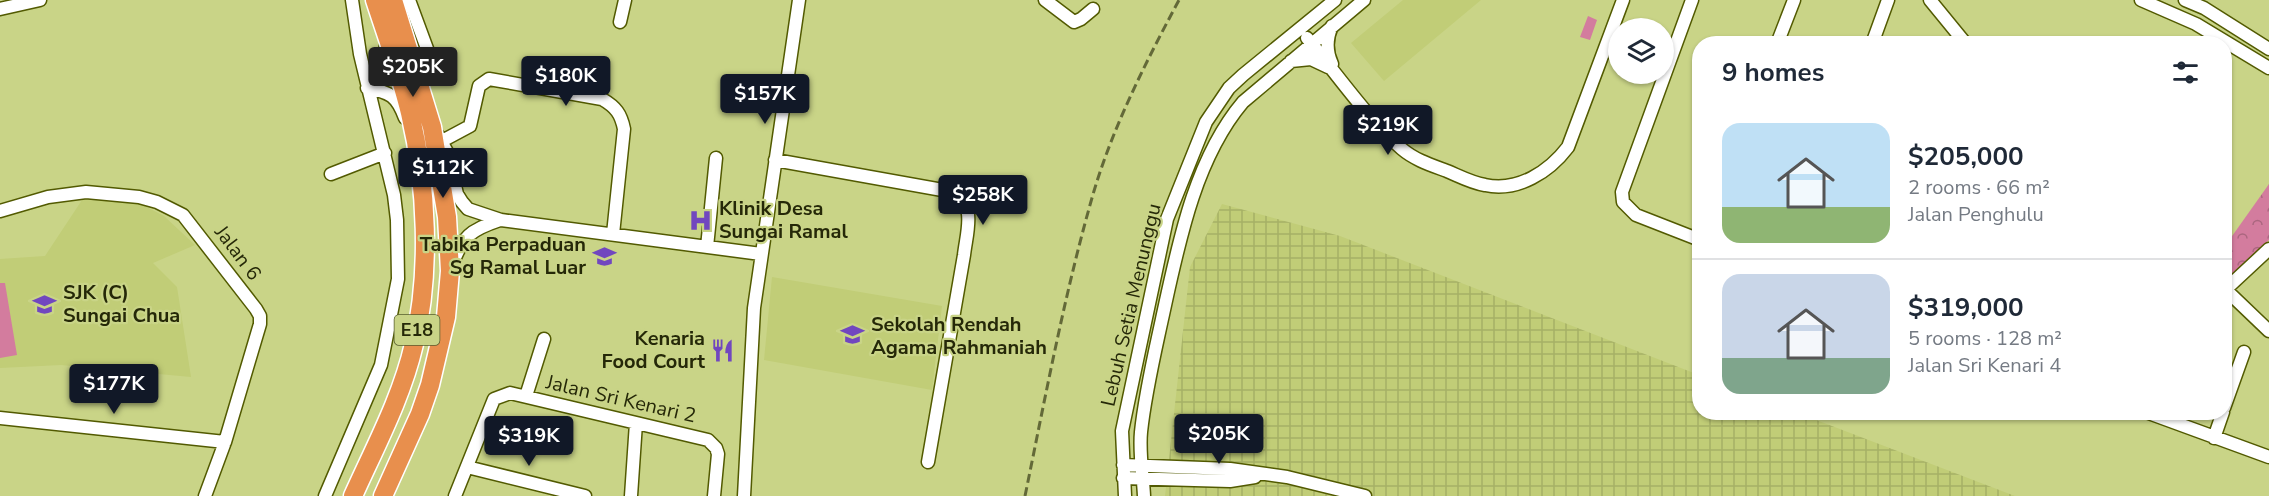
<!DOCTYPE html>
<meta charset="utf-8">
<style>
:root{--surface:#fff;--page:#f6f6f7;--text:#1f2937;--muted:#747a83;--line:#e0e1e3;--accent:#111827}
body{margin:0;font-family:"Nunito Sans",sans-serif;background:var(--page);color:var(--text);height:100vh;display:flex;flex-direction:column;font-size:22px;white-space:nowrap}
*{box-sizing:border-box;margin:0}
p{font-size:20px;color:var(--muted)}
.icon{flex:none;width:33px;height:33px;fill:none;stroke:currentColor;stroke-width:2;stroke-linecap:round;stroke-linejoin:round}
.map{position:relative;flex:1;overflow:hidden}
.panel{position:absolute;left:1692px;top:36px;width:540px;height:384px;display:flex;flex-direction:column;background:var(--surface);border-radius:24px;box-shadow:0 2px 4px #0004}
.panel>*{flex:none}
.controls{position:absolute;left:1608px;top:18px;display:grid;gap:12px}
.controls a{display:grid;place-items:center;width:66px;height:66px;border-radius:50%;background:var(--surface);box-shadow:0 2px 4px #0004;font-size:30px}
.price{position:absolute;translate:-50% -51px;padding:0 14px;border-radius:6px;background:var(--accent);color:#fff;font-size:20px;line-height:39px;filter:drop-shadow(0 2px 3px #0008)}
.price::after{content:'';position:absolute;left:50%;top:36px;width:18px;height:14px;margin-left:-9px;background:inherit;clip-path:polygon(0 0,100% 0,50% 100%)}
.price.selected{background:#222;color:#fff}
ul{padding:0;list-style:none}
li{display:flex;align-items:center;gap:18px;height:150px;padding:0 30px}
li+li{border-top:2px solid var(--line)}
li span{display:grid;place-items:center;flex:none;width:168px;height:120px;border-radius:18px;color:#555}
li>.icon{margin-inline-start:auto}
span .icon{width:72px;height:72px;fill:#fffc;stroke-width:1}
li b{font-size:26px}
h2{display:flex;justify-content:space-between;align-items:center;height:72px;padding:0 30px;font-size:26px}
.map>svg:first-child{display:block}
.built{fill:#c1cd77}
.industrial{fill:url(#industrial-grid)}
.park{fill:url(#park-crowns)}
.pitch{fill:#d37c9e}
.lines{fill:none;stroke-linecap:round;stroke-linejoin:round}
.minor-casing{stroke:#525a01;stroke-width:15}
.highway-casing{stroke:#fff;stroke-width:21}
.minor{stroke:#fff;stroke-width:12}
.highway{stroke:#e88f4d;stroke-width:18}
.rail{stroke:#636938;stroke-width:3;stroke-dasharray:9 4.5;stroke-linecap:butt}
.labels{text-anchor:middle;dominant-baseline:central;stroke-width:4.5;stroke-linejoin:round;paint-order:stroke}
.shield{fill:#c9d487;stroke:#565c2e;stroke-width:1.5}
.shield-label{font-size:18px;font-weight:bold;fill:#252808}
.poi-label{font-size:20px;font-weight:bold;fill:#252808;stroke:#c9d487;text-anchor:start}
.street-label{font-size:20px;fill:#252808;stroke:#c9d487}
</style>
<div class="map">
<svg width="2269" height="496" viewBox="0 0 2269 496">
<defs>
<pattern id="industrial-grid" width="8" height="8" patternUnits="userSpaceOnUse" patternTransform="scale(1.5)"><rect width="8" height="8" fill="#c1cd77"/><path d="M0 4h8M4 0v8" fill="none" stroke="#a6b065"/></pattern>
<pattern id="park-crowns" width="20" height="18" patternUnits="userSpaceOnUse" patternTransform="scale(1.5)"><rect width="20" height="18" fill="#d37c9e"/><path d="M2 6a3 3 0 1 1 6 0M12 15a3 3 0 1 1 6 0" fill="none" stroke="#ab667f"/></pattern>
</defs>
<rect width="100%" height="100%" fill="#c9d487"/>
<path class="built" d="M1403,0h78l-97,81 -33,-38z
M82,200l53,1 29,15 31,29 -42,18 24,24 14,90 -130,-12 -61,3v-109l45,-3z
M772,277l170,29 -10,84 -168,-30z"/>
<path class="industrial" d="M1222,204l118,32 359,139 1,37 98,1 217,83h-850l25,-229z"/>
<path class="park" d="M2269,184v56l-37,35h-7v-29z"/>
<path class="pitch" d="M1588,16l9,4 -7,20 -10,-3z
M0,283h5l12,72 -17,3z"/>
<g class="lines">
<defs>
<path id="minor" d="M409,0l20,54
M1045,0l29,22 7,-3 12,-10
M1692,0l-70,192 1,10 13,13 64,25
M1930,0l36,44
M2141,0l55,24 73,44
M2185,0l19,8 65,41
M0,9l40,-9
M620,22l5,-22
M1307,38c29,35 61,81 95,111 13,11 29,16 45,22 12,5 25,12 38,14 33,7 64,-13 83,-38l55,-147
M1777,44l17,-44
M1872,44l16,-44
M1291,61l20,-2 17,8
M1332,64c-6,-13 -6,-25 0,-38
M367,88c23,4 30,8 38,30
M367,88l13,-14 7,-33
M437,134l10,18 10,42 5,8 6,7 33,11 260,34
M442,141l28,-15 9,-40 10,-7 113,20c14,8 19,15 22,30l-11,105
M775,160l173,31c30,11 19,38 16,64l-36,207
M331,174l54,-21
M0,211l48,-14 38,-5 53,5 18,5 26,13 73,94 4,7v8l-35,118 -20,54
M707,247l9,-89
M452,265c11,-29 18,-35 48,-45
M2224,288l45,43
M2226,289l43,-40
M526,396l18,-57
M2224,408l20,-56
M2146,412l123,45
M0,418l225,24
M2214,438l9,-26
M1123,465l107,4 57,8 78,19
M467,467l118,29
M1123,478l107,3 25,-4
M325,496l56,-131 17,-86 -1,-59 -3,-25 -34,-141 -8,-54
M455,496l39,-97 16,-6 198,47 8,8 2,6 -4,42
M631,496l5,-73
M744,496l10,-188 45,-308
M1125,496l-3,-65 45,-212 39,-97 23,-34 14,-13 92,-75
M1144,496c-1,-21 -5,-43 -3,-64 4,-38 13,-76 21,-113 16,-73 32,-159 81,-217l121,-102"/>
<path id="highway" d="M353,496c22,-49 49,-99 61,-152 17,-72 13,-159 -4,-231 -9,-38 -23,-76 -35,-113
M383,496l37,-82 10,-29 16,-68 4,-46 -3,-54 -15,-90 -39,-127"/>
</defs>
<use href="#minor" class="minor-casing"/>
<use href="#highway" class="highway-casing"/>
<use href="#minor" class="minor"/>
<use href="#highway" class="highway"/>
<path class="rail" d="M1025,496c21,-102 40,-205 69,-305 20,-67 53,-131 85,-191"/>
</g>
<defs>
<symbol id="hospital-bare" viewBox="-9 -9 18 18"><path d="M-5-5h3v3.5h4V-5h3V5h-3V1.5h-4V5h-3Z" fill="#7147bf" stroke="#c9d487" stroke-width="2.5" paint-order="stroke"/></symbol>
<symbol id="school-bare" viewBox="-9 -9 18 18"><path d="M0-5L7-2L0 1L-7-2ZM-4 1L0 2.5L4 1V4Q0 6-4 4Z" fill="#7147bf" stroke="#c9d487" stroke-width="2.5" paint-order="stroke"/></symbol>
<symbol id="restaurant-bare" viewBox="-9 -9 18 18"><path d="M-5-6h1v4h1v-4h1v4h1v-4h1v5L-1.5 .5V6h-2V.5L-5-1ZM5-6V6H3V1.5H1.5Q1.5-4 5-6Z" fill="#7147bf" stroke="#c9d487" stroke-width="2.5" paint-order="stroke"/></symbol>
</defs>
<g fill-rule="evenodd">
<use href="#hospital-bare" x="684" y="204" width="33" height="33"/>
<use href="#school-bare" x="588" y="240" width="33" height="33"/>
<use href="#school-bare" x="28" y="288" width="33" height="33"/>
<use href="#school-bare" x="836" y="318" width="33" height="33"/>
<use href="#restaurant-bare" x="706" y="334" width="33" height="33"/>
</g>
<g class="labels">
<rect class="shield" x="394.5" y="315" width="45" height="30" rx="4.5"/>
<g class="shield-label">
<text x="417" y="330">E18</text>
</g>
<g class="poi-label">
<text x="719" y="208">Klinik Desa<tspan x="719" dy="23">Sungai Ramal</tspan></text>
<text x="586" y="244" text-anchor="end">Tabika Perpaduan<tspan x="586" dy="23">Sg Ramal Luar</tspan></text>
<text x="63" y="292">SJK (C)<tspan x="63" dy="23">Sungai Chua</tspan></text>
<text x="871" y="324">Sekolah Rendah<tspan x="871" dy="23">Agama Rahmaniah</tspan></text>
<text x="705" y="338" text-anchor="end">Kenaria<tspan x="705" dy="23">Food Court</tspan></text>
</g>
<g class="street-label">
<text transform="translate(238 253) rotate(53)">Jalan 6</text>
<text transform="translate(1131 305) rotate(-77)">Lebuh Setia Menunggu</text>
<text transform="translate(621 399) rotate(13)">Jalan Sri Kenari 2</text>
</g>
</g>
</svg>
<div class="controls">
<a><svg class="icon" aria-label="layers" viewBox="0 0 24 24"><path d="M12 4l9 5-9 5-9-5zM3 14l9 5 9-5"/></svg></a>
</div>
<b class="price selected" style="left:413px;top:98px">$205K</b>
<b class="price" style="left:566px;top:107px">$180K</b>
<b class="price" style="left:765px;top:125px">$157K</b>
<b class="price" style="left:1388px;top:156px">$219K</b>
<b class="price" style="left:443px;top:199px">$112K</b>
<b class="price" style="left:983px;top:226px">$258K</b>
<b class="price" style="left:114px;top:415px">$177K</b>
<b class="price" style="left:1219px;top:465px">$205K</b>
<b class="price" style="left:529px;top:467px">$319K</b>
<section class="panel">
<h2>9 homes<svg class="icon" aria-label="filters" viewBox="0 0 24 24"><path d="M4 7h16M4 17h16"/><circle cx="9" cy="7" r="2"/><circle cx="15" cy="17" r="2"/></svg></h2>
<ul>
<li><span style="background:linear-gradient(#bfe0f5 70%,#8fb573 0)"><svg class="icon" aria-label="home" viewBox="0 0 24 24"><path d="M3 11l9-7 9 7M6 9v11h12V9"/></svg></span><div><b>$205,000</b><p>2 rooms · 66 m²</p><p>Jalan Penghulu</p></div></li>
<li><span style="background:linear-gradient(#c9d6e8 70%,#7fa58c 0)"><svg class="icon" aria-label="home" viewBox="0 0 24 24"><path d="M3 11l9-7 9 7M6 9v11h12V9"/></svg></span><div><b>$319,000</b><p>5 rooms · 128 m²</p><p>Jalan Sri Kenari 4</p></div></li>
</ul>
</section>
</div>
